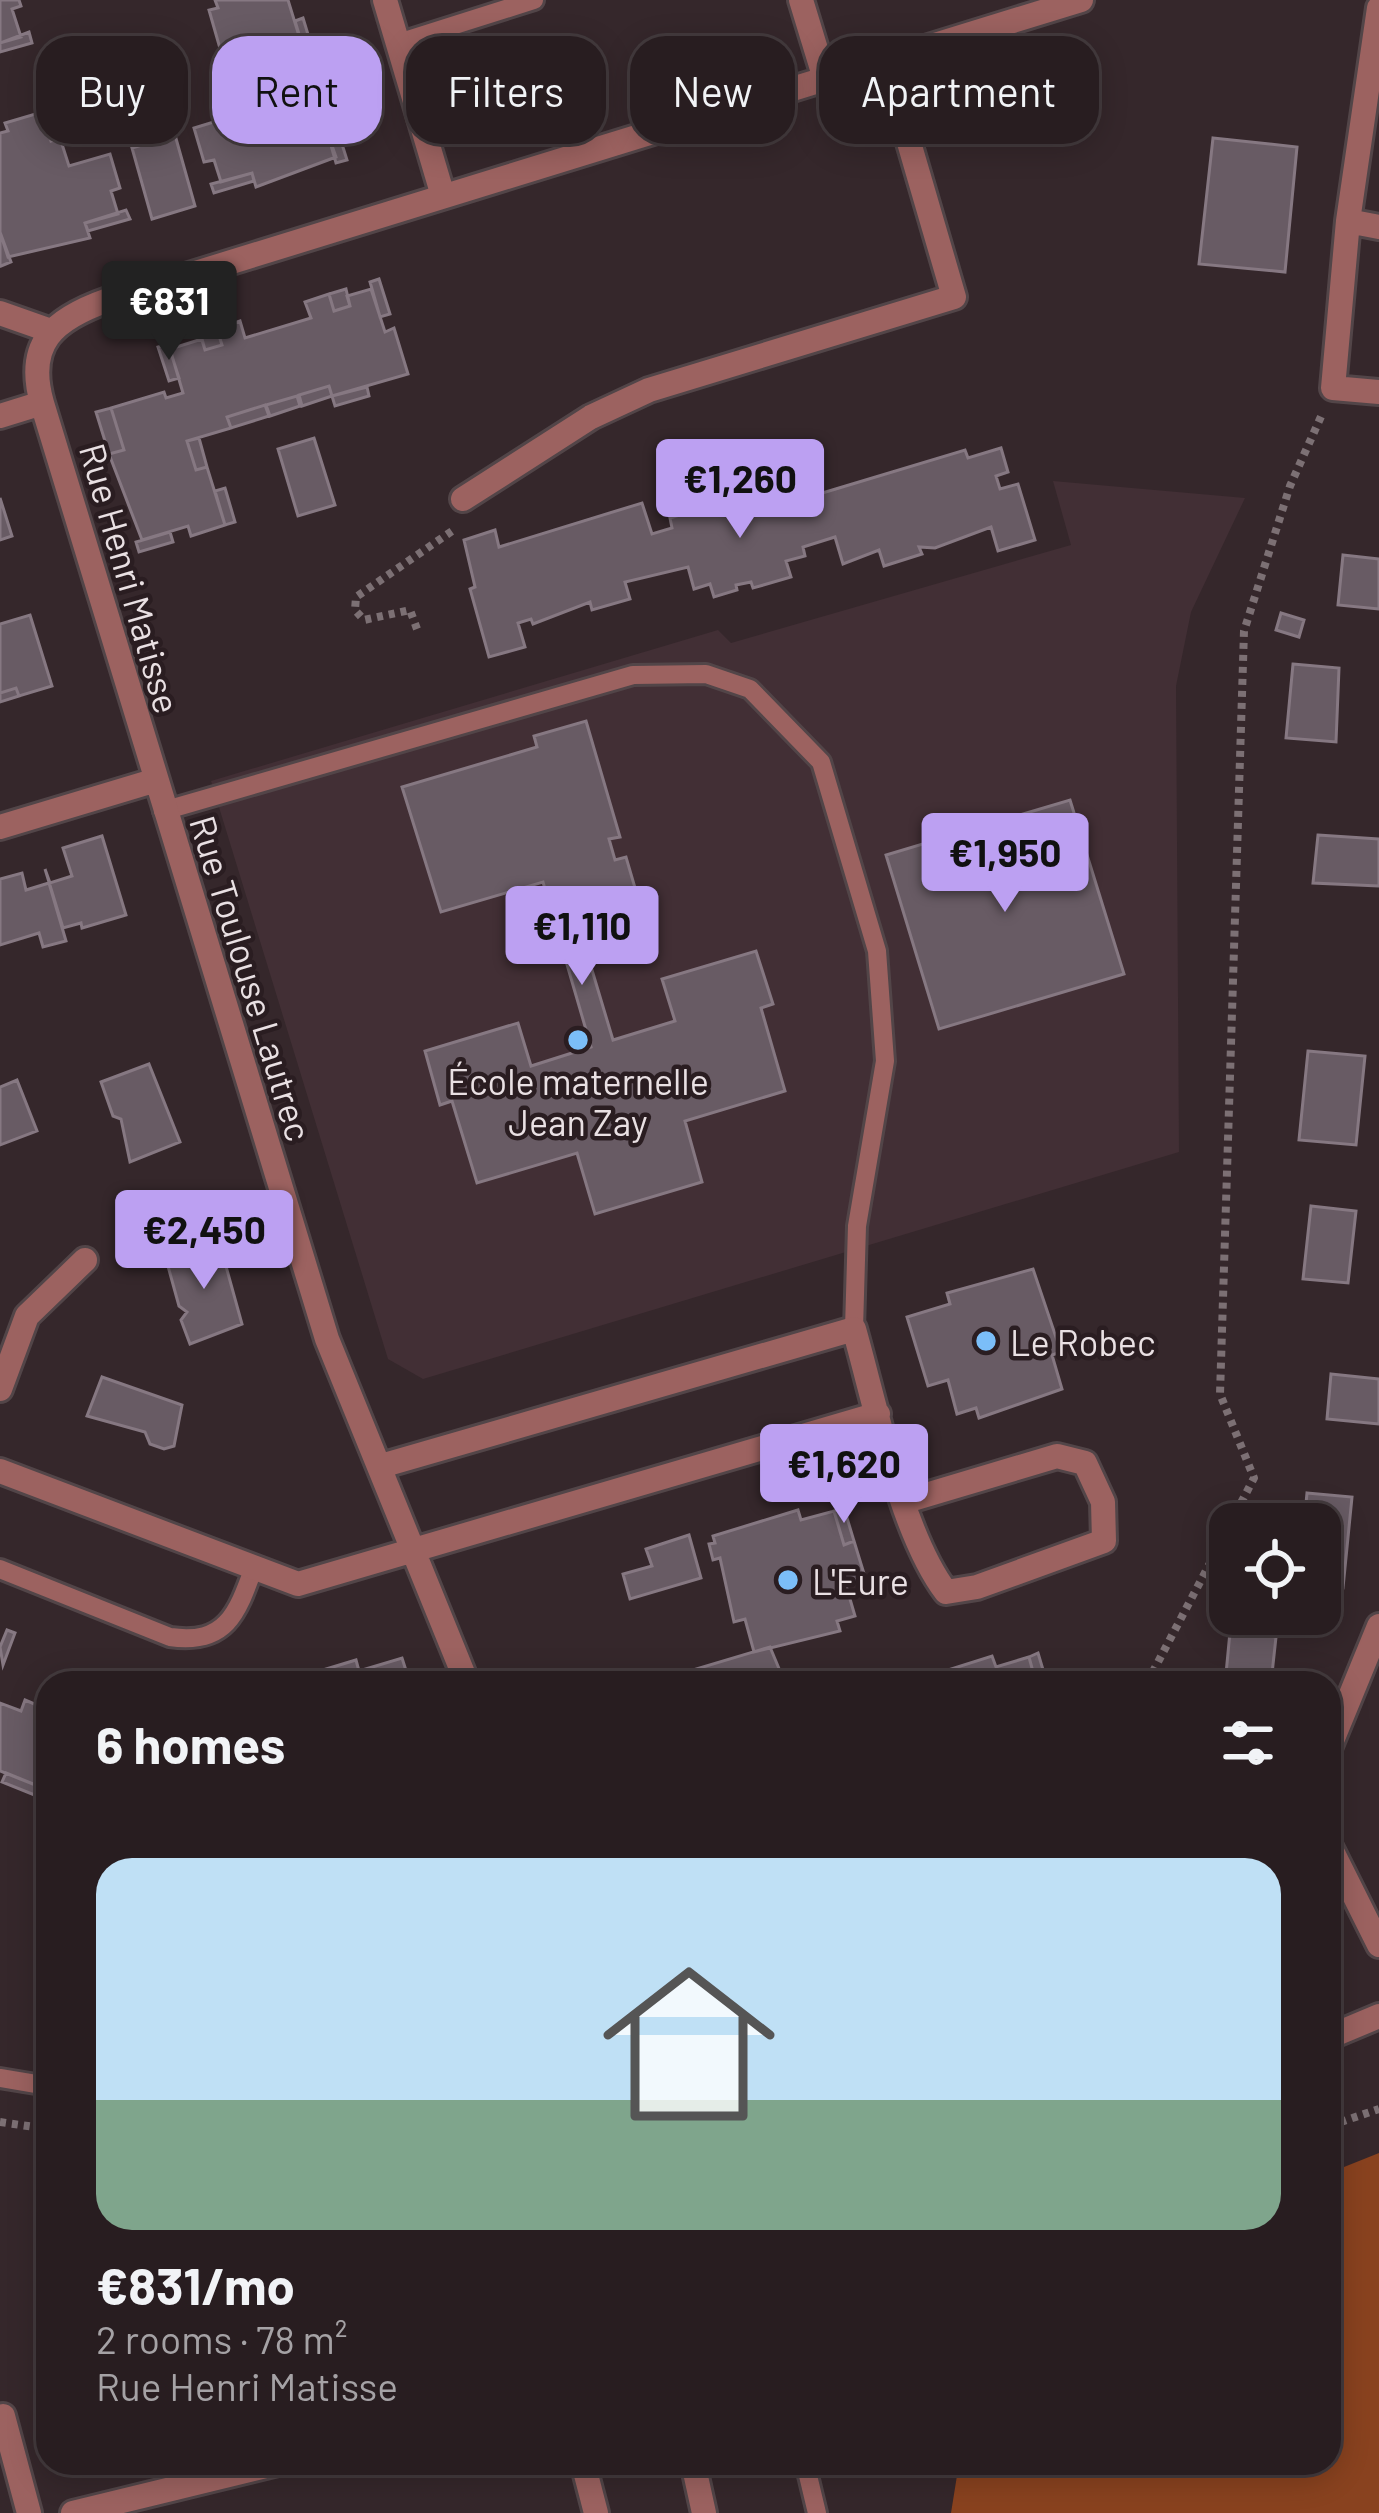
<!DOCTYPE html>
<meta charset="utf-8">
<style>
:root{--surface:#281d20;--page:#342a2d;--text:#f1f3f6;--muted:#a5a2a5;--line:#443b3e;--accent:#bca0f2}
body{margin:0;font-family:Barlow,sans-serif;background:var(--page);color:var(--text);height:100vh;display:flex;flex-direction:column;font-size:45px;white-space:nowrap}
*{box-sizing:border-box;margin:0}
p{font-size:39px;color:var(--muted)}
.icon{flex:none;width:66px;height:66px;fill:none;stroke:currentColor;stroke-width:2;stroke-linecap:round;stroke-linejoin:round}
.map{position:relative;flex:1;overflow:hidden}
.details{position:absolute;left:36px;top:1671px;width:1305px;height:804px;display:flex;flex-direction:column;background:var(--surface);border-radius:36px;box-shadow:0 6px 30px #0003,0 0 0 3px var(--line)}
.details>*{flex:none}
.top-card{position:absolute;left:36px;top:36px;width:1308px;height:108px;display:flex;gap:24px}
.buttons{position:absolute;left:1209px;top:1503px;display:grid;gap:24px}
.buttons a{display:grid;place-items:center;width:132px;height:132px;border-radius:24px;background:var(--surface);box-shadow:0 6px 30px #0003,0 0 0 3px var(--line);font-size:60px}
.price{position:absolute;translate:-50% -102px;padding:0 27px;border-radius:12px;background:var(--accent);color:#111;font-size:39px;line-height:78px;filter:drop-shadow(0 3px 6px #0008)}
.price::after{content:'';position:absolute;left:50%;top:72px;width:36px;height:27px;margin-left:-18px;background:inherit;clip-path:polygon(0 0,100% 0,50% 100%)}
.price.on{background:#222;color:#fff}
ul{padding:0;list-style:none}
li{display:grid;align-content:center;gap:24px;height:636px;padding:0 60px}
li span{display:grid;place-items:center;height:372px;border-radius:36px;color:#555}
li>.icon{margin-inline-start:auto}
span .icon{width:216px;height:216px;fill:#fffc;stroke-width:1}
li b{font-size:51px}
h2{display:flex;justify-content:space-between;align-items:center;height:144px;padding:0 60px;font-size:51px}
.pill{padding:0 42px;border-radius:36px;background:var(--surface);box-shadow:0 6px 30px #0003,0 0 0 3px var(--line);font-size:42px;line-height:108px}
.pill.on{background:var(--accent);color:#111}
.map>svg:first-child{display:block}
.built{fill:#422f35}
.forest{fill:#89421f}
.building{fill:#685b64;stroke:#867882;stroke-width:3}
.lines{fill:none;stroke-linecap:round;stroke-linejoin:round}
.service-casing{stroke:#524548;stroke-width:24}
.minor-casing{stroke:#524548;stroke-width:30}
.path{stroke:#7c7074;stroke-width:8;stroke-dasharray:6 6;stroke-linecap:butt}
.service{stroke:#9c6260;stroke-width:18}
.minor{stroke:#9c6260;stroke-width:24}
.poi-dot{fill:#7bbef8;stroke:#2a1d21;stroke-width:4.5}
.labels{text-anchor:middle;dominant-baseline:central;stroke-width:9;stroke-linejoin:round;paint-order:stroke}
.street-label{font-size:36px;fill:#e9e0e3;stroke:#2a1d21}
.poi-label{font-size:36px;fill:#e9e0e3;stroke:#2a1d21;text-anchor:start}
</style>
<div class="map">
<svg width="1379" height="2513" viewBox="0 0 1379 2513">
<rect width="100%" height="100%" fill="#35272b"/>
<path class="built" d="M1053,481l192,17 -54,114 -15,74 3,466 -756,227 -35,-20 -177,-578 507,-151 13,13 340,-98z"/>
<path class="forest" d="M1379,2153v360h-428l8,-50h370v-290z"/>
<path class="building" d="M0,0h19l2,6 -9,3 9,28 -21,6z
M215,0h73l28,91 8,-3 12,37 -10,3 10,29 -80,30 -4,-14 -31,9 -7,-22 -10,2 -10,-34 46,-14 -8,-26 9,-3 -11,-35 -9,2 -12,-42 9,-2z
M303,18l14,46 -8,3 -14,-46z
M29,32l3,11 -32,9v-9z
M230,50l11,35 -9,3 -11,-36z
M51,109l9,29 -9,3 -9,-29z
M42,112l9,29 9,-3 9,28 41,-12 10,34 -9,3 7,23 -33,9 5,15 -82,19 -8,-25v-99l8,-2 -3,-8z
M336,125l11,35 -11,3 -10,-35z
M175,135l20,71 -43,13 -20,-71z
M1213,138l84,9 -12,125 -86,-8z
M252,173l2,8 -40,12 -3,-9z
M126,210l4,9 -42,12 -3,-8z
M0,232l11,30 -10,4 -1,-2z
M379,279l11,35 -10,3 -10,-35z
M346,289l4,17 -16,5 -5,-17z
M371,289l14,43 9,-4 14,46 -76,22 -3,-10 -30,9 3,11 -5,-10 -31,9 4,11 -5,-11 -38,12 4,11 -44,13 9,29 11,-3 18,58 -34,11 -3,-10 -46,14 -33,-86 15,-4 -13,-42 53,-16 2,6 17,-5 -13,-44 32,-10 3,11 17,-5 -5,-16 23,-8 5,17 66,-20 -6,-16 24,-8 5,17 16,-5 -3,-10z
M217,329l5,16 -17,5 -5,-16z
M168,344l11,34 -10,3 -11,-34z
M329,386l3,10 -30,10 -3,-11z
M367,387l2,9 -34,10 -3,-10z
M297,396l3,10 -30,10 -4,-11z
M265,405l4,11 -38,12 -4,-11z
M111,408l13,42 -15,4 -13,-42z
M199,438l8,29 -11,3 -9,-29z
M314,438l21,67 -37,11 -20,-67z
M1001,448l7,24 -12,4 4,13 18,-5 17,56 -37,11 -7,-24 -56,21 -16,-1 3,7 -38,12 -5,-16 -36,14 -8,-27 -32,10 2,9 -19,5 5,16 -38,11 -2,-6 -15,3 1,5 -23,7 -4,-13 -16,5 -6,-22 -63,15 5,17 -38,11 -2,-8 -57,22 -2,-5 -13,4 7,24 -36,10 -19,-68 5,-2 -11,-47 31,-10 4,17 143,-44 10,31 20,-6 -2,-10 41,-13 2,7 32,-10 -2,-7 41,-12 5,20 176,-53 3,8z
M225,488l10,34 -10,3 -10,-34z
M0,498l12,38 -12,4z
M170,532l3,10 -34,10 -3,-10z
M1343,555l36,4v50l-41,-4z
M1281,613l23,7 -5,17 -23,-7z
M30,615l22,71 -33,10 -3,-8 -16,5v-69z
M1293,664l46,4 -3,74 -50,-4z
M16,688l3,8 -19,6v-9z
M586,721l34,116 -11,2 6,21 11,-3 19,65 -62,18 30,100 62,-19 -13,-42 94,-28 17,53 -12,4 24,83 -100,30 17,61 -107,32 -18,-61 -100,30 -25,-82 -12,4 -15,-54 93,-28 13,43 60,-19 -48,-165 -102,30 -39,-125 135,-40 -3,-11z
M1070,800l54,174 -185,55 -53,-174z
M1318,835l61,4v47l-66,-3z
M102,836l24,79 -44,13 -1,-5 -18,5 -18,-59 5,14 22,-7 -9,-28z
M22,873l4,17 23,-7 17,58 -23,6 -4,-14 -39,12v-66z
M1308,1051l57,5 -9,89 -57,-5z
M149,1064l31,78 -50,20 -9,-43 -8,-3 -12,-34z
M17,1080l20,51 -37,14v-58z
M1311,1206l45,5 -8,72 -45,-4z
M219,1241l23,83 -52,20 -9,-24 6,-8 -8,-6 -13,-47z
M1033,1269l28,83 -9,3 10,34 -83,29 -3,-10 -19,6 -9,-34 -20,6 -21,-69 43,-13 -3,-11z
M1331,1374l48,5v45l-52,-5z
M102,1377l80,28 -8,41 -10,3 -14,-5 -5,-12 -58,-16z
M1307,1493l45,4 -9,91 -23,-2v-62h-16z
M844,1508l10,33 -10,4 -10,-34z
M798,1510l3,10 33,-9 10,34 10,-4 11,36 -20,5 10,34 -18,5 3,10 -86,21 -9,-33 -11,3 -14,-64 -7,2 -4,-16 6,-1 -2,-7z
M689,1535l12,43 -71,21 -7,-25 29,-8 -6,-17z
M7,1630l8,3 -12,32 -3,-18z
M1230,1632l46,5 -5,46 -52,-2v-8l7,1z
M770,1647l15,36h-97l-2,-11z
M1038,1653l9,30h-11l-7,-26z
M992,1656l4,11 33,-10 7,26h-129z
M402,1658l8,25h-130l76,-23 3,11z
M25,1700l19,8 -5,9 9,4v69l-48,-19v-68l21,8z
M6,1773l40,16 -4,9 -40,-16z"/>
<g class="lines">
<defs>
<path id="service" d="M398,43l136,-43
M163,811l470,-136 73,-1 44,15 71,73 56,189 8,110 -28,165 -3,103
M0,1569l170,68c56,8 67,-23 84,-70
M0,2078l48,8
M805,2463l12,50"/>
<path id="minor" d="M385,0l58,196
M801,0l24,79
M1379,8l-31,213 -15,167 46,4
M1348,221l31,6
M0,313l51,18
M0,416l42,-13
M463,499l128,-82 58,-27 305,-93 -69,-237
M0,827l153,-46
M0,1389l27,-73 58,-56
M381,1466l473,-137c21,74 47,204 92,263l31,-5 127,-46 -1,-39 -18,-39 -28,-7 -151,45
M0,1471l298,113 580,-170
M467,1683l-140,-344 -285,-936c-17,-60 12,-84 66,-103l973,-300
M1329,1748l50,-122
M1329,1845l50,100
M1329,2037l50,-21
M3,2416l26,97
M583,2463l13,50
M693,2463l11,50
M73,2513l205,-50"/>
</defs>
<use href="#service" class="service-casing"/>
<use href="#minor" class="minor-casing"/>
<path class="path" d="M417,629l-7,-19 -46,10 -9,-10 1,-13 99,-68
M1230,1524l24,-46 -34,-84 24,-763 46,-145 33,-74
M1147,1683l83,-158
M0,2122l48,7
M1329,2126l50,-17"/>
<use href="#service" class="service"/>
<use href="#minor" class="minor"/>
</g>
<g class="poi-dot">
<circle cx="578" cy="1040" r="12"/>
<circle cx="986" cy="1341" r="12"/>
<circle cx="788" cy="1580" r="12"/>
</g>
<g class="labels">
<g class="street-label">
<text transform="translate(131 578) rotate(74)">Rue Henri Matisse</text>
<text transform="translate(252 978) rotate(73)">Rue Toulouse Lautrec</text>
</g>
<g class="poi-label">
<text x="578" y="1080" text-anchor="middle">École maternelle<tspan x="578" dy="41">Jean Zay</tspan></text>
<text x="1010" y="1341">Le Robec</text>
<text x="812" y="1580">L'Eure</text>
</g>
</g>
</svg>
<div class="buttons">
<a><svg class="icon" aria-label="locate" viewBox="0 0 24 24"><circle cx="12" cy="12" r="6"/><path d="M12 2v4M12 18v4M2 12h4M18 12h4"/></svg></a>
</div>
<b class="price on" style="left:169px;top:363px">€831</b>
<b class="price" style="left:740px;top:541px">€1,260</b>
<b class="price" style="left:1005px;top:915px">€1,950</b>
<b class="price" style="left:582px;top:988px">€1,110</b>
<b class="price" style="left:204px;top:1292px">€2,450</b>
<b class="price" style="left:844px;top:1526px">€1,620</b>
<div class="top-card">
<a class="pill">Buy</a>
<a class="pill on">Rent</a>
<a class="pill">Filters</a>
<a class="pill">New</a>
<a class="pill">Apartment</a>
</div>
<section class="details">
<h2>6 homes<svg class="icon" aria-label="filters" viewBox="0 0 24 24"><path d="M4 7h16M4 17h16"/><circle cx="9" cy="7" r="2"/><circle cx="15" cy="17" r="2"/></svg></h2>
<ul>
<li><span style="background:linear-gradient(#bfe0f5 65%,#7fa58c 0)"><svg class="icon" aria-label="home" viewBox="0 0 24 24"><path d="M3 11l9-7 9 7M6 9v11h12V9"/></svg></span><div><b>€831/mo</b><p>2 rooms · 78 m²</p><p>Rue Henri Matisse</p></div></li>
</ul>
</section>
</div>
